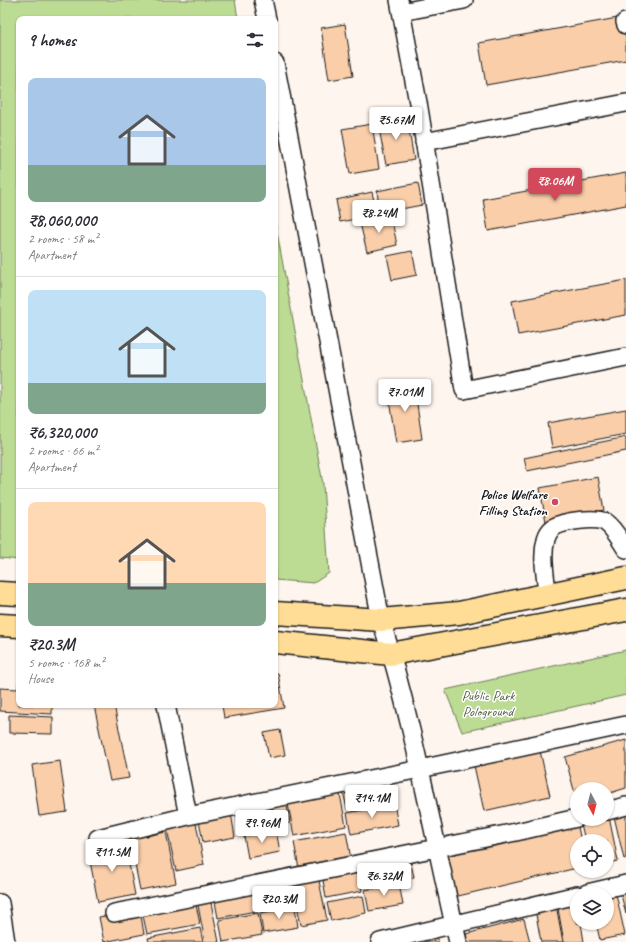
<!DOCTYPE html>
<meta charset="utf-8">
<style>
:root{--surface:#fff;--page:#f7f7f7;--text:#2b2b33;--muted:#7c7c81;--line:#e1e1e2;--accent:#d1495b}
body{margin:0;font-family:Caveat,sans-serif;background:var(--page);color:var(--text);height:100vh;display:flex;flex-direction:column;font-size:15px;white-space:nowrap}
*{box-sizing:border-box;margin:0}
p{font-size:13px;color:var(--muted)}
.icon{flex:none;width:22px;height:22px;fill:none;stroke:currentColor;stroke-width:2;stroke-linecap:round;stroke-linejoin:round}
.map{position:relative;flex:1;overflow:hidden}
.panel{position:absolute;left:16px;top:16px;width:262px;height:692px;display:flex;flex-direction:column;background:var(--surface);border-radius:8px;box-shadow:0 1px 3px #0004}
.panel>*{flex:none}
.needle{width:26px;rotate:173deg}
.tools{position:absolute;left:570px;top:782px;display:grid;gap:8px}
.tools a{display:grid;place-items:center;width:44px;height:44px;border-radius:50%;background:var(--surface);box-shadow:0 1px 3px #0004;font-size:20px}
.price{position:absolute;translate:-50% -34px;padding:0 9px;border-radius:4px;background:#fff;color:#222;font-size:13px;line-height:26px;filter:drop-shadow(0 1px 2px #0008)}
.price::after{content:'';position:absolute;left:50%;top:24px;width:12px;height:9px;margin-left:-6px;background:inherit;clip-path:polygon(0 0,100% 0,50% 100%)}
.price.active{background:var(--accent);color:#fff}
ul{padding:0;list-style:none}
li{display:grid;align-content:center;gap:8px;height:212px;padding:0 12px}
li+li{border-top:1px solid var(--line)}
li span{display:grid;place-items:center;height:124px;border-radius:8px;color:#555}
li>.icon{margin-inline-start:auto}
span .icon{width:72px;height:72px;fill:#fffc;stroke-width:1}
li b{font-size:17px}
h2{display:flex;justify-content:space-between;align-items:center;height:48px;padding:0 12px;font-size:17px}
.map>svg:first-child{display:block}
.green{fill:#bcdb93;stroke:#6c7c58}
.building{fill:#facea9;stroke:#1c1c1c}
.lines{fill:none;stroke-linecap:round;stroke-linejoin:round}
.minor-casing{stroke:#1c1c1c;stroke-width:20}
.major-casing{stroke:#1c1c1c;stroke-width:25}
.minor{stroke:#fff;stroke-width:17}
.major{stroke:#ffdd96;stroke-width:22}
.poi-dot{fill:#d1495b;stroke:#fff;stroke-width:1.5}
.labels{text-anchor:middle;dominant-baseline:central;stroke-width:3;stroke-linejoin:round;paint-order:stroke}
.poi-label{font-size:14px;font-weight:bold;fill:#1c1c1c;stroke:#fff;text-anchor:end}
.park-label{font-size:14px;fill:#545f46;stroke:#fff}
</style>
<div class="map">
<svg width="626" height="942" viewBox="0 0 626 942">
<rect width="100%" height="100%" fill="#fef5ee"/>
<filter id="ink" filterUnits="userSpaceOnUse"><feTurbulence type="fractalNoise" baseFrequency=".025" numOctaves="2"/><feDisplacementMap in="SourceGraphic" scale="8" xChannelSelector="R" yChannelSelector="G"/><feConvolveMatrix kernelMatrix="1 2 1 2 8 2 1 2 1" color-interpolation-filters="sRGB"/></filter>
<g filter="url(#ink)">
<path class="green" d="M0,0h235l3,19h-219v541l-19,-2z
M275,221l48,263 6,89 -15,10 -39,-3z
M626,650v45l-164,37 -17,-42z"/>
<path class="building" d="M623,17l3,16v27l-140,25 -7,-42z
M345,24l8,52 -24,4 -8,-52z
M407,118l7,42 -28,5 -8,-42z
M372,124l7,45 -29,5 -8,-45z
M626,173v32l-138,26 -5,-32z
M418,183l4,22 -42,8 -3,-22z
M372,192l5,23 -37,7 -4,-22z
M391,216l6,29 -30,7 -7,-29z
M412,251l5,24 -25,5 -5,-24z
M626,280v35l-108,20 -6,-34z
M414,383l8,56 -26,4 -9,-56z
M626,409v25l-74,14 -4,-25z
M626,437v14l-99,20 -3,-13z
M598,477l6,33 -58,12 -6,-34z
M275,673h3l6,35 -60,10 -2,-13h53z
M19,674v31h33v9l-52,-3v-23l18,1z
M94,705h20l15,73 -19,3z
M9,715l44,2v17l-44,-1z
M280,730l5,25 -16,3 -5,-25z
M626,740v48l-19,6v-5h-30v12l-12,-44z
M539,746l11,50 -66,15 -11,-50z
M60,761l7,51 -28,4 -7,-51z
M384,779l4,22 -41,8 -5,-22z
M340,794l6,32 -52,10 -6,-32z
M286,801l4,22 -50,10 -4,-23z
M394,804l4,21 -47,9 -4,-21z
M626,808v50l-2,1 -11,-47z
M608,812l10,49 -11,2v-22h-22l-5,-22h27z
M231,813l4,24 -32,6 -4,-23z
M195,818l9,47 -28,6 -10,-47z
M576,818l5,23h-4v27l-123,29 -11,-47z
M276,830l4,22 -32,6 -4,-22z
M166,832l10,51 -36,7 -10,-51z
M346,832l5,27 -52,10 -5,-27z
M125,843l10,52 -37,7 -10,-51z
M409,855l5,22 -15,3 -4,-23z
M357,867l5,24 -36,7 -4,-24z
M318,876l9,44 -26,5 -9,-44z
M289,882l5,22 -76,14 -4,-22z
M399,883l4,22 -34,6 -4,-21z
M626,885v29l-7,-27z
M615,889l10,46 -25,5 -4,-17h11v-30z
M363,896l3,17 -35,8 -4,-18z
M210,898l9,44h-14l-8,-42z
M195,900l5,24 -53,10 -5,-23z
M577,900v23h4l3,19h-20l-7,-39z
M556,905l7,37h-22l-6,-33z
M295,907l3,20 -35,6 -3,-20z
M140,910l4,24 -40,8 -5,-25z
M258,913l4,22 -39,7 -4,-22z
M524,919l6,23h-62l-2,-8z
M200,928l3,14h-54l-1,-4z
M437,938l1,4h-14l-1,-2z"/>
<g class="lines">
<defs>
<path id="minor" d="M263,0l4,19
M399,0l20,108 45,282 162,-33
M401,12l63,-12
M625,22l1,3
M275,63l106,557c33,105 52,215 77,322
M424,142l202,-39
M547,594c-1,-17 -6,-37 -1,-55 1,-4 4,-9 8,-12 10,-6 41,-10 51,-5 9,6 15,18 21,27
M166,705l22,111
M607,811l19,-5
M98,838l90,-22 232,-47 206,-44
M587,893l39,-9
M0,903l6,39
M114,913l402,-81 61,-14
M380,942l197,-47"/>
<path id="major" d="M0,593l19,1
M275,613l106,7 78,-7 167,-35
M0,625l19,1
M275,642l116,12 235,-44"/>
</defs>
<use href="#minor" class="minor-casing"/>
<use href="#major" class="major-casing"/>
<use href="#minor" class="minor"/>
<use href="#major" class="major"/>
</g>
</g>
<circle class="poi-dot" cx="555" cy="502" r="4"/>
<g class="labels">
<g class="poi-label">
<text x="547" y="494">Police Welfare<tspan x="547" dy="16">Filling Station</tspan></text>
</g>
<g class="park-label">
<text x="488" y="695">Public Park<tspan x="488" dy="16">Pologround</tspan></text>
</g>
</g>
</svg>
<div class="tools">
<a><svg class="needle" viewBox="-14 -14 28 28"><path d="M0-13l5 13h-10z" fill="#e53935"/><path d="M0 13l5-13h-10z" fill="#7c7c81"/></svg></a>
<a><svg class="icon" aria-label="locate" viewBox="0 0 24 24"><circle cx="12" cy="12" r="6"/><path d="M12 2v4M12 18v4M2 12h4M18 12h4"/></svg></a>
<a><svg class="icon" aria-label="layers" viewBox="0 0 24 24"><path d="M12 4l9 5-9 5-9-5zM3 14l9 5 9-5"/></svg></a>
</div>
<b class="price" style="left:396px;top:141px">₹5.67M</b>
<b class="price active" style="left:555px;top:202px">₹8.06M</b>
<b class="price" style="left:379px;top:234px">₹8.24M</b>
<b class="price" style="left:405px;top:413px">₹7.01M</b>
<b class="price" style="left:372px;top:819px">₹14.1M</b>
<b class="price" style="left:262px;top:844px">₹9.96M</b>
<b class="price" style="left:112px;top:873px">₹11.5M</b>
<b class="price" style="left:384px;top:897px">₹6.32M</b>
<b class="price" style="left:279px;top:920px">₹20.3M</b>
<section class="panel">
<h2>9 homes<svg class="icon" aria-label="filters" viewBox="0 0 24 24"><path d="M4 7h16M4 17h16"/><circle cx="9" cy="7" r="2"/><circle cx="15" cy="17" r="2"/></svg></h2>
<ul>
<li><span style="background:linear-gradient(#a9c7e8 70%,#7fa58c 0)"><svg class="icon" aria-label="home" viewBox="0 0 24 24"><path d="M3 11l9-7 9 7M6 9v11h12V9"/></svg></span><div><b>₹8,060,000</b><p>2 rooms · 58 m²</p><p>Apartment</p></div></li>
<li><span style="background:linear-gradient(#bfe0f5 75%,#7fa58c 0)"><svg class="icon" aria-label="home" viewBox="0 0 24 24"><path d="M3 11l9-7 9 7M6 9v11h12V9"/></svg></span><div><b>₹6,320,000</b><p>2 rooms · 66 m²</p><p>Apartment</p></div></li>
<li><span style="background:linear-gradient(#ffd9b3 65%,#7fa58c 0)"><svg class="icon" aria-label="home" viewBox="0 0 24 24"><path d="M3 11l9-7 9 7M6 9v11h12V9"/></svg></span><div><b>₹20.3M</b><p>5 rooms · 168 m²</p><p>House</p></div></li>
</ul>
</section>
</div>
